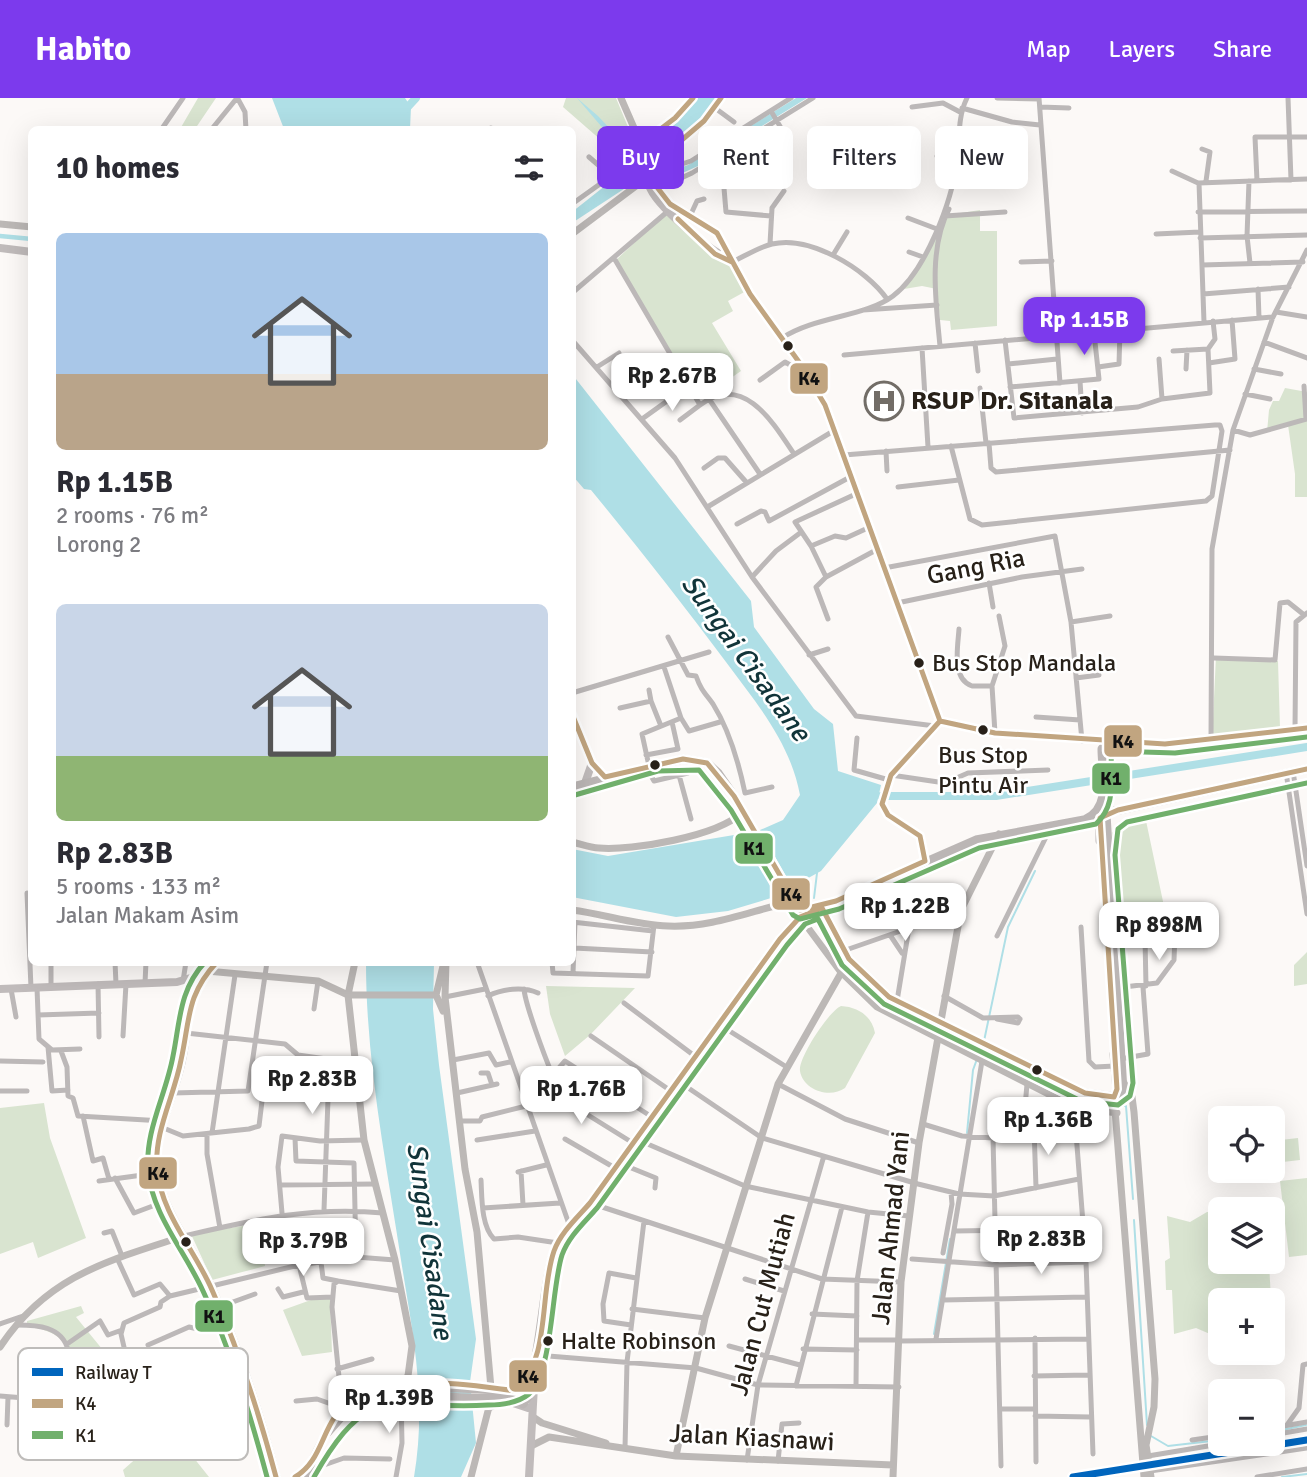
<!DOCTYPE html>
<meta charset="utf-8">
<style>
:root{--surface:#fff;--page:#f2f2f3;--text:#2b2b33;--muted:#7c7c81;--accent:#7c3aed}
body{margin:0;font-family:Signika,sans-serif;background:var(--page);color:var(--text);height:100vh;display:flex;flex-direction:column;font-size:26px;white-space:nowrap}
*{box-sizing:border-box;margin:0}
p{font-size:23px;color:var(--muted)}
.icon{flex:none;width:38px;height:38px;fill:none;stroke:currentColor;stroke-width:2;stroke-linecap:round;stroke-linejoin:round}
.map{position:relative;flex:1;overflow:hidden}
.details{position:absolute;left:28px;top:28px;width:548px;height:840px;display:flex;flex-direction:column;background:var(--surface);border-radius:10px;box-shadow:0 7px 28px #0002}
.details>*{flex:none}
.hud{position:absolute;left:597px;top:28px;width:604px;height:63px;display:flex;gap:14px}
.tools{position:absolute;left:1208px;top:1008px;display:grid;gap:14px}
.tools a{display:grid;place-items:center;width:77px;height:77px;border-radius:10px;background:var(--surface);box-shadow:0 7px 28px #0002;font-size:35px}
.price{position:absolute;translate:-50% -60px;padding:0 16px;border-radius:14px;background:#fff;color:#222;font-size:23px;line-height:46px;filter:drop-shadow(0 2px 4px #0008)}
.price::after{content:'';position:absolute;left:50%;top:42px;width:21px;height:16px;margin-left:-10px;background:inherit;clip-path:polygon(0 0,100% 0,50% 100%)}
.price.active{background:var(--accent);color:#fff}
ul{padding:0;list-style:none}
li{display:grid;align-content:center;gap:14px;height:371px;padding:0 28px}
li span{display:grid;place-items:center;height:217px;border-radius:10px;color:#555}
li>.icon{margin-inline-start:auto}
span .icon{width:126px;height:126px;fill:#fffc;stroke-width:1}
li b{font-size:30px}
h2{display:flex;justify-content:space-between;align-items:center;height:84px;padding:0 28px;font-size:30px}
.tag{padding:0 24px;border-radius:10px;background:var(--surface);box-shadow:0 7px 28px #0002;font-size:24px;line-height:63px}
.tag.active{background:var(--accent);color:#fff}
header{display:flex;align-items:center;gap:42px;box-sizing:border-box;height:98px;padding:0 35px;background:var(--accent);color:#fff}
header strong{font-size:33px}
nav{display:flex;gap:38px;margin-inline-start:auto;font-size:24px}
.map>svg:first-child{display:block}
.green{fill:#d9e4d0}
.water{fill:#afdfe6}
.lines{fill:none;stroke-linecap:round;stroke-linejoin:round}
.stream{stroke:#afdfe6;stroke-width:2}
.canal{stroke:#afdfe6;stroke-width:4.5}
.river{stroke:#afdfe6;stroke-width:8}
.street{stroke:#bcb8b8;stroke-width:5}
.secondary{stroke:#bcb8b6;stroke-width:7}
.primary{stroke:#c0bbbb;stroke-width:8}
.highway{stroke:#bbb6b5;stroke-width:9}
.bus-1-casing{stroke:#fff;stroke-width:10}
.bus-2-casing{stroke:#fff;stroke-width:10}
.bus-1{stroke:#c1a580;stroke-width:5}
.bus-2{stroke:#71b06c;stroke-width:5}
.rail-1-casing{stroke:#fff;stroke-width:12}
.rail-1{stroke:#0065bd;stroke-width:7}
.bus-dot{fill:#282119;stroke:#fff;stroke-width:2.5}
.labels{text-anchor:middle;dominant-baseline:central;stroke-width:5;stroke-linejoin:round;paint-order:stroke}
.bus-label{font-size:24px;fill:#282119;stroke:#fff;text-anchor:start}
.poi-label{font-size:26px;font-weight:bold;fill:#282119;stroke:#fff;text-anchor:start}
.street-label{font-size:26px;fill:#282119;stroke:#fff}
.water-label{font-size:28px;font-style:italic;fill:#113439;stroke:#fff}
.key{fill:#fff;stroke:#bebcba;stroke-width:2}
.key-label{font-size:19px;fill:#282119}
.line-badge{stroke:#fff;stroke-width:2.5}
.pale-badge-label{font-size:19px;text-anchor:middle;font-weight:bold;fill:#111}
</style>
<header>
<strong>Habito</strong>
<nav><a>Map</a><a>Layers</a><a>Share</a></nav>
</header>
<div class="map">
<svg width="1307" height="1379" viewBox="0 0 1307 1379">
<rect width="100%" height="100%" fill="#fcf9f7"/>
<path class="green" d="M198,0h18l-21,31h-15z
M566,0h50l22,53 -13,10 -62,-54z
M980,112v21h17v95l-46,4 -1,-9 -10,-1 -3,-31 -15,-3 -18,3 14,-21 24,-52z
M667,114l63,47 18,31 -20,11 5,10 -21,12 29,48 -10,7 -8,-4 -5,6 -48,-26 -55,-93z
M1285,290l22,4v105h-12v-23l-7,-49 -21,7 2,-22 4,-9h6z
M1216,558l62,5 2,67 -68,13z
M1145,718l24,114 -52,10 -5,-107 8,-12z
M1307,854v32l-13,2v-21z
M546,888l89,2 -45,47 -25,21 -15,-42z
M841,908c17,1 31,10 34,27l-30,55c-15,11 -42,2 -45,-17 -2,-13 29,-60 41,-65z
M44,1005l6,35 36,100 -48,20 -5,-16 -33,12v-146z
M1298,1040l2,22 -26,3 -2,-22z
M1307,1080v77l-18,2 -9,-76z
M1207,1114h13v50h49l2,38h-51v34h-10l-14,-6 -22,6 -2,-44h-6l-1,-29 5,-3 -3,-42 23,6z
M255,1126l7,13 3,29 -53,14 -21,-46z
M322,1198l8,3 2,53 -30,4 -19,-46z
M81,1208l3,7 -8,4 75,92 6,5 7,-1 23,25 -5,5 27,34h-84l-2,-7 17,-15c-8,-27 -14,-29 -34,-47 -5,-5 -8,-13 -11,-19 -20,-34 -26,-57 -68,-63v-5z"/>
<path class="water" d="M272,0h133l6,9 -1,22h-126z
M577,0l21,18 31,33 11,1 47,-39 9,-13h21l-19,26 -43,33 -4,11 23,2 14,-5 108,-67h11l-109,68 -22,10 -36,-3 -10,12 -58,38v-11l43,-34 17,-9 -1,-8z
M572,276l179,227 3,26 60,82 19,15 5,47 43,14 -4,18 -56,68 -29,16 -32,-57 23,-10 17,-25c-10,-53 -43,-91 -74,-133 -44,-59 -89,-116 -135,-172l-7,-1 -12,-14z
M746,735l35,62 -53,16 -52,6 -104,-20v-48l36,7z
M366,865h68l-1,46 6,56 37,274 -6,43 6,61 -15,34h-47c13,-77 -1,-142 -13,-217 -15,-99 -35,-198 -35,-297z"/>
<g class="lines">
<path class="stream" d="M814,800l3,-25
M814,818l29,47
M846,870l50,43 39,19
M940,934l129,63 42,11
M984,943l24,-114 27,-56
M1116,1008h10l7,93
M967,1035l6,-63 4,-11
M1134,1122l13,205
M934,1236l16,-95
M1272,1334l34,-7
M1151,1338l17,10 52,-6
M1282,1379l25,-3"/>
<path class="canal" d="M0,138l32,3"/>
<path class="river" d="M404,13l12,-13
M881,698h115l311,-49"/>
<path class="street" d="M997,0l42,1
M1039,0l21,285
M1288,0l3,82
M238,1l7,13 1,18
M912,9l31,-4 17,9
M1040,9l29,1
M715,10l19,14
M962,10l50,14 28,3
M771,13l10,17v9
M161,32l22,-32
M211,32l26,-32
M490,32l1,-2
M1202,51l8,3 -4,29
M727,56l8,-1 3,5
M937,58l20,3
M589,59l22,19
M658,62l12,8 21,-7 100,-63
M1172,73l26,12
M1249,83l-2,55 3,27
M1257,83l-2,-44h52
M653,84l26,-3 13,-6 121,-75
M635,88l-14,-17 20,-25
M724,90l2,24 45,4
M572,106l49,-35
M1198,114l109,-1
M691,116l6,-13 7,-2
M945,118l60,-4
M908,120l29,11
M1156,136l44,-2
M1200,140l107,-3
M770,146l2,-36 12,-17
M909,154l14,5
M833,157l14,-23
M614,160l86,147c43,-33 73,17 94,49
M732,164c13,-6 27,-15 40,-18 38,-9 94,25 115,55
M1021,164l31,-1
M1202,167l101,-3
M1258,191l1,29
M572,195l95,-81
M1203,196l86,-7
M863,212l74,-5
M1276,214l31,5
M1204,224l-5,-139 108,-4
M782,240c34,-22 83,-21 111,-42 33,-25 59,-95 64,-135 3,-21 0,-43 10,-63
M572,242l103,118 77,119 104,139 79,10
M1005,242l9,78 124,-11 24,-8 48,-6 -2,-44 7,-10 -2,-18
M1264,244l43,16
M975,245l3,28
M940,248c-4,-43 -12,-97 9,-137
M922,250l6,99
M1173,253l35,-2
M844,257l429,-38
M1159,261l3,40
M1209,265l26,-4 -3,-39
M1008,266l49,-5
M597,269l22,-14
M1098,269l21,-3 1,-34
M1186,271l1,-19
M1254,271l27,5
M760,282l25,-18 7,4 7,-4
M1080,283l2,32
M1304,288l2,33
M1010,289l89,-8 -5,-46
M980,290l6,55
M1245,296l25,5
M709,301l51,75
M642,321l46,-33
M680,322l20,-15
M1233,332l17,5 57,-16
M989,345l2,25 5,4 234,-22
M886,353l1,20
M844,357l371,-30h5l2,6 -10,65 -6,5 -224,24 -12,-6 -19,-73
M704,370l14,-10h7l22,25
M898,389l61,-7
M709,408l126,-76
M737,426l24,-13 4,1 4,9 83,-45
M811,448l24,-10 11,2 24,-11
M884,470l171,-32 16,86 11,119
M752,479l24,-26 24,-18
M826,479l-15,-31 -16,-24 63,-29
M989,485l4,24
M897,505l125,-26 60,-8
M828,521l-12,-32 10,-10 52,-28
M1071,524l39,-6
M959,531c-1,17 -8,50 13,57h20
M668,539l20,38 8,1c5,14 9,17 17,28 15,24 26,60 32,89l27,-6
M809,557l19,-6
M1214,560l61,2 5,-57 8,-1 15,12
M1076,580l23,-3
M572,595l137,-41
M651,603l10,25
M620,610l31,-7 -2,-11
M1036,619l44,3
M681,620l8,13 31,-9
M1295,631l1,-107 11,-9
M995,635l-3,-47 13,-40 -6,-30
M857,640l-3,32 35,10
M1211,642l1,-191 21,-119 40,-113 34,-67
M646,657l32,-6 -6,-27
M649,668l-7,-32 39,-16 -17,-51
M646,669l8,14 34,-8
M1293,673l14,95
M1286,674l21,142
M679,677l12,44
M891,677l54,8 23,-10 80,-3
M27,795l4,95
M572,824l81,9
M1081,829l8,134 6,6 20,-1
M890,837l12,18
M997,838l54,-109
M1145,841l1,47
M1113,846l62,-11 -1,27 -17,23 -41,5
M574,850l78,4
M843,853l118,-41
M115,864l1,22
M477,864l93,265
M552,864l1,11 95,3 6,-51
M573,875l2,-51
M183,883l3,-19
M145,885l1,-21
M98,886l1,53
M51,889v-25
M37,890l2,51 13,11 28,-1
M11,891l5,28
M524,891c1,15 21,68 28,85
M488,898c14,-7 35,-10 50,-3
M944,898l39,22 35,-1 2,2
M445,899l40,-8
M897,903l12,-73
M624,905l72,54
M314,911l4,-28
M38,917l61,-2
M997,921l21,4 2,-4
M720,927l65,41
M186,935l99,11 13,11 57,8
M123,938l3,-52
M591,938l80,55
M48,949l4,44 16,-1
M61,953l6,16 1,29 5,2 5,18 85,5
M1120,961l28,-5 -5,-67
M453,962l36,-7 7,12 14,-3
M0,963l43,1
M481,975h7l4,12
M678,983l84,57 156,46 41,10 35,2 85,-17
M778,986l67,35 74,24
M543,989l90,56
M0,993h27
M173,995l75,-2 19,-129
M457,995l40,-9
M1074,1009l12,155 7,192
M83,1018l10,45 10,-3 6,21
M459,1023h21l2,-4 44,-11 39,-45 87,56
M923,1026l39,12 31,2 81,-21
M161,1029l22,9 66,-7 10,-3 3,-25
M1034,1029l2,61
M1023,1032l4,-46
M212,1035l23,-158
M207,1036v20l13,74
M295,1040l1,23 58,2 2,94
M993,1040l8,328
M565,1041l50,29
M636,1041l109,47 123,26 41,4
M477,1042l58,-9
M619,1065l37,15 -1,10
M521,1073l2,34
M518,1074l28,-7
M115,1080l19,35 32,-12
M481,1082c1,18 0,46 13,59l24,-2 40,6
M99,1083l58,-8
M280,1087l95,-1
M590,1105l232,76 79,3
M483,1110l77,-5
M324,1112l4,-111 3,-3h27
M282,1115l-4,-46 4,-31 38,5 44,-1
M311,1128l2,37
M955,1133l128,-2
M104,1135l8,-2 10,25
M184,1138c69,-16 127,-30 199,-23
M943,1155l9,-49 -1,-12
M117,1160l17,37 26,-11 10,12
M912,1161l84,6 90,-3
M321,1164l2,16 15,3
M299,1167l8,33 26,-1
M745,1181l39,12
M278,1191l5,8 20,-5
M943,1202l142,-3
M219,1209l36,-13
M632,1211l73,9
M812,1216l45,2
M0,1226l23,-8
M17,1227c20,0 45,1 51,25l-18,13v37l-13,-1
M631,1227l-27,-4 -1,-17 6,-31 27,5
M1035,1240l1,124
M936,1241l46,-278
M857,1242h43
M900,1243l187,-2
M67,1246l33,-23 8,14 14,-5
M148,1247l41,-18 9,2 28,-7
M729,1248l71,19
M124,1249l-3,-13 3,-11 36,-16 1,-5 9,-6 129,-31 57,-8 39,3
M803,1251l54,1
M536,1257l160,13 62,17 141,2
M337,1271l35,-10
M166,1272l13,41 11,14 62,-24
M1034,1278l54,-1
M198,1281l42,-14
M796,1288l46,-179
M856,1288l1,-105 11,-69
M0,1298l37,3 -2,34
M296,1303l21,-2 14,5 6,-3 1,12
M342,1309l-10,-100 2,-23 4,-3 63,10
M1000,1311h34
M1035,1318l55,1
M7,1327l1,-28
M233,1327l24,-7
M1287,1327l12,-17 4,-43 4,-1
M1272,1330l35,-6
M1272,1337l35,-6
M1192,1342l28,-4
M625,1350l2,-86 17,-141
M1148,1358l72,-12
M747,1362l11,-75 65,-226
M778,1363l4,-37 17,-1
M307,1373l37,-13 46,1
M1150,1373l157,-23
M396,1379l6,-34 -1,-48
M1257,1379l50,-8"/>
<path class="secondary" d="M621,0l20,46
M0,126l32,3
M572,136l76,-57
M572,744c9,2 18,6 27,6 33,3 119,-12 142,-35
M572,812c32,4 63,15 96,16 45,2 84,-16 127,-25
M800,819l40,54 37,36 197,100 43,6
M355,864l-7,33 16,145 31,120 17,86 -4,30 -12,11
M446,864l-1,35 20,172 12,63 14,156
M207,873l111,10 30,14h88
M443,913l-7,-16 7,-29
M1124,985l8,14 2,15 21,267 -1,28 -8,38 5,32
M1114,999l30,380
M0,1249c48,-72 108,-86 184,-111
M533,1319l9,6 64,20
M531,1348l18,-9 127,19 217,9
M676,1358l29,-138 73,-234 71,-125
M471,1379l19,-74
M893,1379l8,-195 18,-139 42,-233 38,-76"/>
<path class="primary" d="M721,0l-17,23 -48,41 -3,20 7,13 10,9 47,29 33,61 49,68 26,43 115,316
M648,74v-12l-7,-16 34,-26 18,-20
M649,87c6,20 62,67 81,74
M0,150l32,4
M572,615l20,50 13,14
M940,623l55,12 170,11 142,-16
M585,685l7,-20
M925,763l-5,-25 -32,-21 -6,-11 9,-29 49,-54
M0,891l177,-7 27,-8
M490,1309l14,-7 24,8
M529,1379l6,-109"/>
<path class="highway" d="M572,689l111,-28 24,4 11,10 16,23 68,120
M1086,721c26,-12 16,-46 16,-70l6,-7
M1100,743v-23l10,-6 197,-43
M822,810l27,51 40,38 196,96 31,4 7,-6 -17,-277
M217,864c-35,34 -26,53 -35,96 -7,38 -29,73 -25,113 5,41 37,79 54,116 26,58 49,128 65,190
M1114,999l3,-6 -3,-37
M523,1306l7,-10 -4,-9
M327,1335c10,-11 21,-26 35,-33 40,-18 133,15 164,-15 14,-13 17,-107 29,-136 7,-18 23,-32 35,-46l190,-264 20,-22 176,-77 108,-20h16l6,3
M304,1379l31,-61 24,-22 17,-6 29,-2 103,4"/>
<defs>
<path id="bus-1" d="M721,0l-17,23 -48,41 -3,20 17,22 47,29 33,61 49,68 26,43 115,316
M648,81v-19l-7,-16 34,-26 18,-20
M678,121l37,35 17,8
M572,616l20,49 13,14 78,-18 24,4 27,33 66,114 36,-9 89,-40 -5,-25 -32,-21 -6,-11 9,-29 49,-54
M940,623l55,12 170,11 142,-16
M217,864c-31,33 -27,58 -36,98 -7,37 -27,71 -24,109 4,45 38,81 55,121 27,60 47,123 64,187
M295,1379c24,-14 26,-41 41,-62 35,-48 130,-30 181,-24 34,-36 22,-96 37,-140 7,-19 23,-33 36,-48l190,-264 20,-22 22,-9 27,51 40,38 196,96 29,4 3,-8 -17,-271 18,-8 189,-41"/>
<path id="bus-2" d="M575,697l83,-24 41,-1 32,40 62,105 7,4 39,-10 140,-61 117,-24c23,-22 12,-47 16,-73l63,2 132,-16
M205,864c-26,28 -25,60 -32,94 -7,39 -28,74 -25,114 4,45 37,81 55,121 28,59 47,123 64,186
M314,1379c57,-100 77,-66 174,-72 13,0 30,-2 41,-11 24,-22 22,-105 33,-139 7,-19 22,-32 35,-47l190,-263 18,-21 13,-5 24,46 42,39 197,97 37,4 12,-9 3,-13 -18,-228 3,-26 9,-7 180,-39"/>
</defs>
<use href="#bus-1" class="bus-1-casing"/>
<use href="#bus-2" class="bus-2-casing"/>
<use href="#bus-1" class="bus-1"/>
<use href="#bus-2" class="bus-2"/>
<defs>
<path id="rail-1" d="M1073,1379l234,-37"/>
</defs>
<use href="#rail-1" class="rail-1-casing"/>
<use href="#rail-1" class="rail-1"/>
</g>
<defs>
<symbol id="hospital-ring" viewBox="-11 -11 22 22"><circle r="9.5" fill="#fff" stroke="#726d67" stroke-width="1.5"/><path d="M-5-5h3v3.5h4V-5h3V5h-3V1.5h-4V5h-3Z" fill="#726d67"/></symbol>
</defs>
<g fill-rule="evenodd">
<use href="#hospital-ring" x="862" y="281" width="44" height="44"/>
</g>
<g class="bus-dot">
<circle cx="788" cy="248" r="6"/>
<circle cx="919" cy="565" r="6"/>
<circle cx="983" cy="632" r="6"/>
<circle cx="655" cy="667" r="6"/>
<circle cx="1037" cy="972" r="6"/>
<circle cx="186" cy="1144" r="6"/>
<circle cx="548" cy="1243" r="6"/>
</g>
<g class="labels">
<g class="bus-label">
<text x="932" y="565">Bus Stop Mandala</text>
<text x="983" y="657" text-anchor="middle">Bus Stop<tspan x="983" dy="30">Pintu Air</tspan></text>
<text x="561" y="1243">Halte Robinson</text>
</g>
<g class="poi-label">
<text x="911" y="303">RSUP Dr. Sitanala</text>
</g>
<g class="street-label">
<text transform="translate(976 469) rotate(-11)">Gang Ria</text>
<text transform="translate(891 1130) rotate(-84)">Jalan Ahmad Yani</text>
<text transform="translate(763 1206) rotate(-75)">Jalan Cut Mutiah</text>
<text transform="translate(752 1340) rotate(3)">Jalan Kiasnawi</text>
</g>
<g class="water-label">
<text transform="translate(746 560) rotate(54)">Sungai Cisadane</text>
<text transform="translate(430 1143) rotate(82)">Sungai Cisadane</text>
</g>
</g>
<rect x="18" y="1250" width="230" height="112" rx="10" class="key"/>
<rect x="32" y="1270" width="31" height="8" fill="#0065bd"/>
<rect x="32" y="1301" width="31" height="9" fill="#c1a580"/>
<rect x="32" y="1333" width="31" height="8" fill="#71b06c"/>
<g class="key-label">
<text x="75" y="1281">Railway T</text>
<text x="75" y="1312">K4</text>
<text x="75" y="1344">K1</text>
</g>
<g class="line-badge">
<rect x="789" y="264" width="40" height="33" rx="7" fill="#c1a580"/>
<rect x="1103" y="626" width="40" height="34" rx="7" fill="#c1a580"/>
<rect x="1091" y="664" width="40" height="33" rx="7" fill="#71b06c"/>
<rect x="734" y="734" width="40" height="33" rx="7" fill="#71b06c"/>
<rect x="771" y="779" width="40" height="34" rx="7" fill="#c1a580"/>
<rect x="138" y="1058" width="40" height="34" rx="7" fill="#c1a580"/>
<rect x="194" y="1201" width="40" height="34" rx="7" fill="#71b06c"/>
<rect x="508" y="1261" width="40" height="34" rx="7" fill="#c1a580"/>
</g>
<g class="pale-badge-label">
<text x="809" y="287">K4</text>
<text x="1123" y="650">K4</text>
<text x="1111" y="687">K1</text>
<text x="754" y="757">K1</text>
<text x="791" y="803">K4</text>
<text x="158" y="1082">K4</text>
<text x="214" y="1225">K1</text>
<text x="528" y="1285">K4</text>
</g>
</svg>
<div class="tools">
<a><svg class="icon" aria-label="locate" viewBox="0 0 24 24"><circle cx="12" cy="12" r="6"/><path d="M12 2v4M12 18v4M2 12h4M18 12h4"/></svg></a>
<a><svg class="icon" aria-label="layers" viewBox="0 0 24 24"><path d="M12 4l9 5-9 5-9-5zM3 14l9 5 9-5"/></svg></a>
<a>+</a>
<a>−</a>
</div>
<b class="price active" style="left:1084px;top:259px">Rp 1.15B</b>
<b class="price" style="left:672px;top:315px">Rp 2.67B</b>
<b class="price" style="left:905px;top:845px">Rp 1.22B</b>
<b class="price" style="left:1159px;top:864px">Rp 898M</b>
<b class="price" style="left:312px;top:1018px">Rp 2.83B</b>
<b class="price" style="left:581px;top:1028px">Rp 1.76B</b>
<b class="price" style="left:1048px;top:1059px">Rp 1.36B</b>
<b class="price" style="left:1041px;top:1178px">Rp 2.83B</b>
<b class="price" style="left:303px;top:1180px">Rp 3.79B</b>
<b class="price" style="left:389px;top:1337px">Rp 1.39B</b>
<div class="hud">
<a class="tag active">Buy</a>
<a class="tag">Rent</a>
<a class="tag">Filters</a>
<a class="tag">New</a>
</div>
<section class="details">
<h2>10 homes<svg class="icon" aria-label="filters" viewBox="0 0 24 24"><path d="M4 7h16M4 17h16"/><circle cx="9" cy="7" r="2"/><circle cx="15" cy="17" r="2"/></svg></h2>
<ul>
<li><span style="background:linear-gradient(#a9c7e8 65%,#b9a48a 0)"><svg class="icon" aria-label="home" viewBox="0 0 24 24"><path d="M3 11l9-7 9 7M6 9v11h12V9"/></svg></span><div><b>Rp 1.15B</b><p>2 rooms · 76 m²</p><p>Lorong 2</p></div></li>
<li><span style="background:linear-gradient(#c9d6e8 70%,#8fb573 0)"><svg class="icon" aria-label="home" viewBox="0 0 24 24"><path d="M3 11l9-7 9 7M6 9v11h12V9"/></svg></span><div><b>Rp 2.83B</b><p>5 rooms · 133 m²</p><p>Jalan Makam Asim</p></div></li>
</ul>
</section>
</div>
